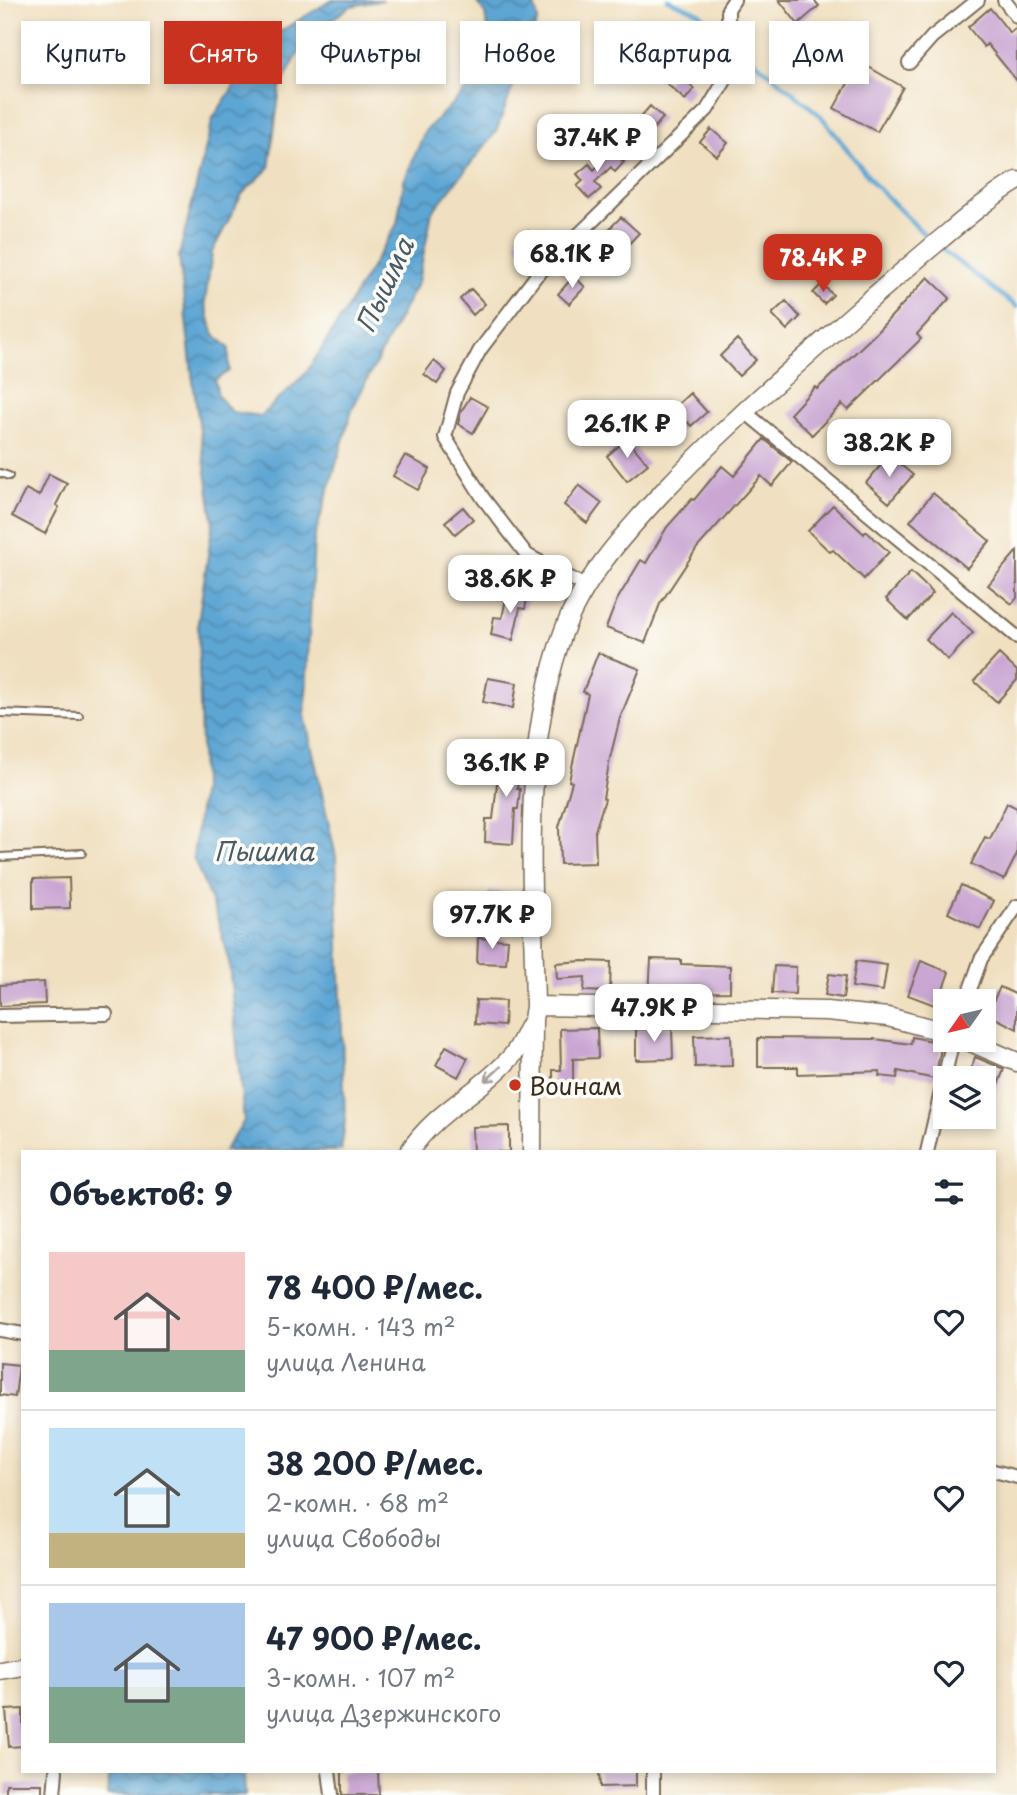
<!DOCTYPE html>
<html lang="ru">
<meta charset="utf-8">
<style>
:root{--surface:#fff;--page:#f2f2f3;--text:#1f2937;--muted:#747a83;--line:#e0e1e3;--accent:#c8321e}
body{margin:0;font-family:"Playpen Sans",sans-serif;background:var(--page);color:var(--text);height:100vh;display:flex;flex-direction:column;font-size:26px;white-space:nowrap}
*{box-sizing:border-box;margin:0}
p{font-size:23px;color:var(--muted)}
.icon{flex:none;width:38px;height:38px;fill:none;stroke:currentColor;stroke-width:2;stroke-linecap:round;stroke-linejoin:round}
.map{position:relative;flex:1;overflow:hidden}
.details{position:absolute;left:21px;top:1150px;width:975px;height:623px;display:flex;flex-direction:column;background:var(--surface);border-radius:0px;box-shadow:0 4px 10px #0003}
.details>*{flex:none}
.banner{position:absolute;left:21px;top:21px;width:976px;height:63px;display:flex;gap:14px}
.needle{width:46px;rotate:236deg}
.tools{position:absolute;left:933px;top:989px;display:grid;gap:14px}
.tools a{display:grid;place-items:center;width:63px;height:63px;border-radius:0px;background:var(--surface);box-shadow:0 4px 10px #0003;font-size:35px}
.price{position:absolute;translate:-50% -60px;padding:0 16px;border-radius:14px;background:#fff;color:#222;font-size:23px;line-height:46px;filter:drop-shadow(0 2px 4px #0008)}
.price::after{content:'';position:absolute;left:50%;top:42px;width:21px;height:16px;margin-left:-10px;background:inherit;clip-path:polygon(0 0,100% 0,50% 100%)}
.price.current{background:var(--accent);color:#fff}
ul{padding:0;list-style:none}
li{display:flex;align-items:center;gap:21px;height:175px;padding:0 28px}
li+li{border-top:2px solid var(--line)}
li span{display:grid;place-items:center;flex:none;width:196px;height:140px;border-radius:0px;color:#555}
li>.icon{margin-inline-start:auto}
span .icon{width:84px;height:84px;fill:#fffc;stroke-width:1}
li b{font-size:30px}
h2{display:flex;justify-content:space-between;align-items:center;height:84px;padding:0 28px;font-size:30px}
.chip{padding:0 24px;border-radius:0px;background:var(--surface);box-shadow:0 4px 10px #0003;font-size:24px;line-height:63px}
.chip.current{background:var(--accent);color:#fff}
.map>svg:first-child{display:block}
.water{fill:url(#water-waves);stroke:#4c6879;stroke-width:2}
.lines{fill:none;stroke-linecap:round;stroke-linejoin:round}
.stream{stroke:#5da6d4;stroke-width:4.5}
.building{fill:#caa7d3}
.lane-casing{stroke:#7a6a57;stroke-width:10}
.street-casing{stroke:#7a6a57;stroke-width:16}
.secondary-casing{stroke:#7a6a57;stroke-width:21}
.lane{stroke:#fff;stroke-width:6}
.street{stroke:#fff;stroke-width:12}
.secondary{stroke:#fff;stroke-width:18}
.oneway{stroke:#a79f9a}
.poi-dot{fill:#c8321e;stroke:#fdfcf7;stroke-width:2.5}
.labels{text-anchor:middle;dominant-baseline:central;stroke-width:7;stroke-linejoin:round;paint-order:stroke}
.poi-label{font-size:24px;fill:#3b2a1e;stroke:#fdfcf7;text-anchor:start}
.water-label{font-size:26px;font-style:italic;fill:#495c67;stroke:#fdfcf7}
</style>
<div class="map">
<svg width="1017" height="1795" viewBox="0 0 1017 1795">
<defs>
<pattern id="water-waves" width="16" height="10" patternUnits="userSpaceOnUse" patternTransform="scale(1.75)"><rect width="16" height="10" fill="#5da6d4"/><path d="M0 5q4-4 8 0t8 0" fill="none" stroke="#4e87ab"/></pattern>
</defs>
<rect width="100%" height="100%" fill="#fdfcf7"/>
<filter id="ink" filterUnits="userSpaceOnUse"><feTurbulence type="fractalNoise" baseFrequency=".0143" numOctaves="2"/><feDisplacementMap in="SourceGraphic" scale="14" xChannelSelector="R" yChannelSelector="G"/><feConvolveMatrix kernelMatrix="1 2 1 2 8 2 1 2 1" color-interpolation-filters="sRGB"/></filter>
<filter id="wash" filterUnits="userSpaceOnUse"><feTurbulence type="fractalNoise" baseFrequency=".00686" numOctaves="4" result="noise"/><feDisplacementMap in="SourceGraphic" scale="28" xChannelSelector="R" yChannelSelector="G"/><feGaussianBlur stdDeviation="1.57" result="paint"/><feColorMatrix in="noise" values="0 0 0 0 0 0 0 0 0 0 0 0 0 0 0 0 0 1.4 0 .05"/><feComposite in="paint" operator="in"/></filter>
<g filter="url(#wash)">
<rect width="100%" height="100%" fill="#f0e0c1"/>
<path class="water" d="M332,0h52l-33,6 -44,31 -27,51 -11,80 -27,26 -30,58 -7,50 8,31 16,15v23l-14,9 3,16 14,16 29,4 45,-43 38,-60 53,-89 7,-43 21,-50 44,-44 20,-46 -4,-28 -10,-13h58l5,20 -42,112 -64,80 -14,70 -65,125 -39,132 -9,177 31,141 9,264 -4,30h-117l20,-30 -15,-159 -13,-49 -23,-56 9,-69 -4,-166 15,-101 -20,-139 -14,-126 34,-138 50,-76z
M110,1771h134l1,24h-138z"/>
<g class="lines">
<path class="stream" d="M668,0l30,12 27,24
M732,42l89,74 54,69 55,55
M940,248l77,59"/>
</g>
<g id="blocks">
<path class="building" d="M779,0h35l5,6 -21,18z
M990,8l20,25 7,-6v54l-30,-37 -3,3 -16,-20z
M860,62l43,25 -26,45 -43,-24z
M676,72l18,17 -9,11 -19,-17z
M650,106l13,12 -11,12 -13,-11z
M711,129l17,14 -11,13 -17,-14z
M612,151l12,11 -9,10 -4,-5 -16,15 6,7 -12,10 -12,-13 6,-5 -6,-7 12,-10 5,6z
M621,217l18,16 -15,16 -18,-17z
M528,231l14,16 -12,11 -14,-16z
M574,276l11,11 -16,17 -11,-10z
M928,277l22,21 -33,36 4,5 -73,71 -6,-6 -30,31 -22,-21 25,-27 2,2 58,-55z
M822,284l11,11 -9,9 -11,-11z
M471,289l14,15 -12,11 -13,-16z
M786,301l14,16 -13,13 -15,-16z
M737,339l19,21 -17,16 -19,-20z
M434,361l12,10 -9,13 -13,-10z
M690,393l17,19 -16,14 -3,-4 -20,20 -17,-16 10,-12 3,3z
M470,397l18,10 -15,26 -15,-9 3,-12z
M627,439l21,25 -21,17 -20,-25z
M764,439l28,23 -20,24 -11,-10 -64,72 -37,56 -15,39 -39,-15 11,-28 24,-40 5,3 21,-36 25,-28 2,1 28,-34 12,10z
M405,455l25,14 -12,21 -25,-14z
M889,455l24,20 -24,28 -23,-20z
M49,474l18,9 -11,22 3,2 -14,27 -33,-18 14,-27 13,7z
M579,485l23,18 -15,20 -23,-18z
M933,493l57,48 -23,27 -57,-47z
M833,505l31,29 2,-3 23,21 -25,27 -31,-29 -3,2 -22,-21z
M463,507l10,12 -18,15 -10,-12z
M1017,551v47l-5,6 -24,-19z
M500,561l7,10 -15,11 -7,-10z
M911,572l22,21 -25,27 -22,-21z
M508,589l20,4 -3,16 -5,-1 -7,32 -22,-5 3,-18 8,1z
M951,612l22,21 -25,27 -22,-21z
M598,653l42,16 -20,49 -10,40 -7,40 2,1 -10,32 1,32 -36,1 -1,-37 13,-45 -3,-1 19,-87 -5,-2z
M999,654l18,17v9l-20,22 -23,-21z
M488,678l29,5 -4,25 -30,-6z
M501,748l23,4 -7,37h3l-2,20h-3l-2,35 -28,-2 1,-23h7z
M1007,803l10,5v46l-13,26 -33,-16 14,-27 5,2z
M69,878l1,30 -37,1v-30z
M961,885l33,16 -14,28 -32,-16z
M489,891l29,2 -1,24 -29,-2z
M478,938l30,2 -2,24 -29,-1z
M651,959l30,1v4l49,2v26l-50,1v4l-31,-1z
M583,961l28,1 -1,30 -26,-1 1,-14 -28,2 -1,-16z
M856,961l31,4 -4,26 -31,-4z
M921,961l28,11 -12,34 -29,-11z
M774,966l22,1 -1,27 -23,-1z
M829,974l17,2 -3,22 -18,-3z
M44,982l1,22 -45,2v-21z
M1000,987l17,8v34l-30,-15z
M476,1000l29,1 -1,25 -29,-2z
M597,1028l1,30 -25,1v33h-20v-22h8l-1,-41z
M672,1028l1,31 -37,1v-31z
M731,1035l1,31 -37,1 -1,-31z
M912,1037l30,6 -7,36 -37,-8 -1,7 -18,-2 1,-5 -82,3v-7h-40v-29l117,1 36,5z
M446,1046l22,12 -10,19 -22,-12z
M975,1057l29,12 -19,52 -1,-43h-16z
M509,1126v26h-36l-1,-25z
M0,1363l19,2 -4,32 -15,-2z
M23,1709v37l-14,1 -3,-37z
M378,1771l1,24h-37v-23z
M599,1771h37v15l-36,1z
M6,1784h36v11h-36z"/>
</g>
</g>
<g filter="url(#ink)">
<use href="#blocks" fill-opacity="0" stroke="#7a6a57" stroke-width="2"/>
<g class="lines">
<defs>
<path id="lane" d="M0,473l9,3
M0,713l79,3
M0,857l82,-4"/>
<path id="street" d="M1004,0l13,17
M909,63l23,-26 46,-37
M744,411l273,226
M587,587l-60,-32 -44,-57 -38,-61 12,-44 23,-43 56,-74 171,-166 22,-36 -1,-65 6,-9
M966,1001l15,-42 36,-53
M0,1016l106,-2
M927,1152l26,-112
M0,1330l23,4
M994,1471l23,6
M329,1771l3,24
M653,1771v24
M54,1795l2,-24"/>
<path id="secondary" d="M535,1006l292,5 61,6 57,15
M966,1040l51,22
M409,1152c26,-41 72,-60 103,-96 8,-9 13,-23 19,-33
M532,1152l1,-132 2,-14c-2,-124 -15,-253 28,-373 19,-52 59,-97 97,-138 59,-63 124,-119 189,-177 31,-27 61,-53 92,-79 25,-21 49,-42 76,-58
M0,1670l23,-4"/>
</defs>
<use href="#lane" class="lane-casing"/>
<use href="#street" class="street-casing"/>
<use href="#secondary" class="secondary-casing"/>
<use href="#lane" class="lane"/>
<use href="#street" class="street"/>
<use href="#secondary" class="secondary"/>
</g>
<defs><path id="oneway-shaft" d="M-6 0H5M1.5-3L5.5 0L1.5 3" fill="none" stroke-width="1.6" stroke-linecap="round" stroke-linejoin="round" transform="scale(1.75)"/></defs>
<use class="oneway" href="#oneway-shaft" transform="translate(493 1074) rotate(137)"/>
</g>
<circle class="poi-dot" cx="515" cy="1085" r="7"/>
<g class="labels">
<g class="poi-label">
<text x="529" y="1085">Воинам</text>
</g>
<g class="water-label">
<text transform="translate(384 285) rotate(-65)">Пышма</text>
<text x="264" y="850">Пышма</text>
</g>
</g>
</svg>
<div class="tools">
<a><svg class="needle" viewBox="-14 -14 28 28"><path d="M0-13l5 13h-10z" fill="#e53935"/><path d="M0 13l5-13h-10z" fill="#747a83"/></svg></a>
<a><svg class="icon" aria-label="layers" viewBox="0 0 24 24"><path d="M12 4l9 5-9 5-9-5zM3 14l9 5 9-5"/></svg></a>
</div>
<b class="price" style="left:597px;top:174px">37.4K ₽</b>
<b class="price" style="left:572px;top:290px">68.1K ₽</b>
<b class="price current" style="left:823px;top:294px">78.4K ₽</b>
<b class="price" style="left:627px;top:460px">26.1K ₽</b>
<b class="price" style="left:889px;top:479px">38.2K ₽</b>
<b class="price" style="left:510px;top:615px">38.6K ₽</b>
<b class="price" style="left:506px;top:799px">36.1K ₽</b>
<b class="price" style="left:492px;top:951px">97.7K ₽</b>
<b class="price" style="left:654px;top:1044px">47.9K ₽</b>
<div class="banner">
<a class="chip">Купить</a>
<a class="chip current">Снять</a>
<a class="chip">Фильтры</a>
<a class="chip">Новое</a>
<a class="chip">Квартира</a>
<a class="chip">Дом</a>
</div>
<section class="details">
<h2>Объектов: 9<svg class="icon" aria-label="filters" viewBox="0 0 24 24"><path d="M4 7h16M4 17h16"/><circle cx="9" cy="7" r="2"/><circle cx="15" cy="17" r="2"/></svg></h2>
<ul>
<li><span style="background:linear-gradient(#f6c9c9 70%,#7fa58c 0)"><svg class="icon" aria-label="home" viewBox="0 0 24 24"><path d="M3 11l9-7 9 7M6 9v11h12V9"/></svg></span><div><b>78 400 ₽/мес.</b><p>5-комн. · 143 m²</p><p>улица Ленина</p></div><svg class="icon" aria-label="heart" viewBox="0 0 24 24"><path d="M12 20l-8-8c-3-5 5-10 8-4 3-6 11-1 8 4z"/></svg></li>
<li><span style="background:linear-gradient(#bfe0f5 75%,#c2b280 0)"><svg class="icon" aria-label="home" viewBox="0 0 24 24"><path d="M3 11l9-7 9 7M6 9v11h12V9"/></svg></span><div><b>38 200 ₽/мес.</b><p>2-комн. · 68 m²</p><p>улица Свободы</p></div><svg class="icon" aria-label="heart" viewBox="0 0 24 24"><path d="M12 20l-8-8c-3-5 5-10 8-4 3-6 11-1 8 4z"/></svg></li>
<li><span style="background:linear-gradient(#a9c7e8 60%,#7fa58c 0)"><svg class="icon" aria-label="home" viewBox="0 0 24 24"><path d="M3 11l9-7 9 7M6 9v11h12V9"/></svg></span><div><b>47 900 ₽/мес.</b><p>3-комн. · 107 m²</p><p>улица Дзержинского</p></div><svg class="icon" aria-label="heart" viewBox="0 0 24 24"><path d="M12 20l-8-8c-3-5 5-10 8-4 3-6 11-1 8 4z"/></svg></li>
</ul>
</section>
</div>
